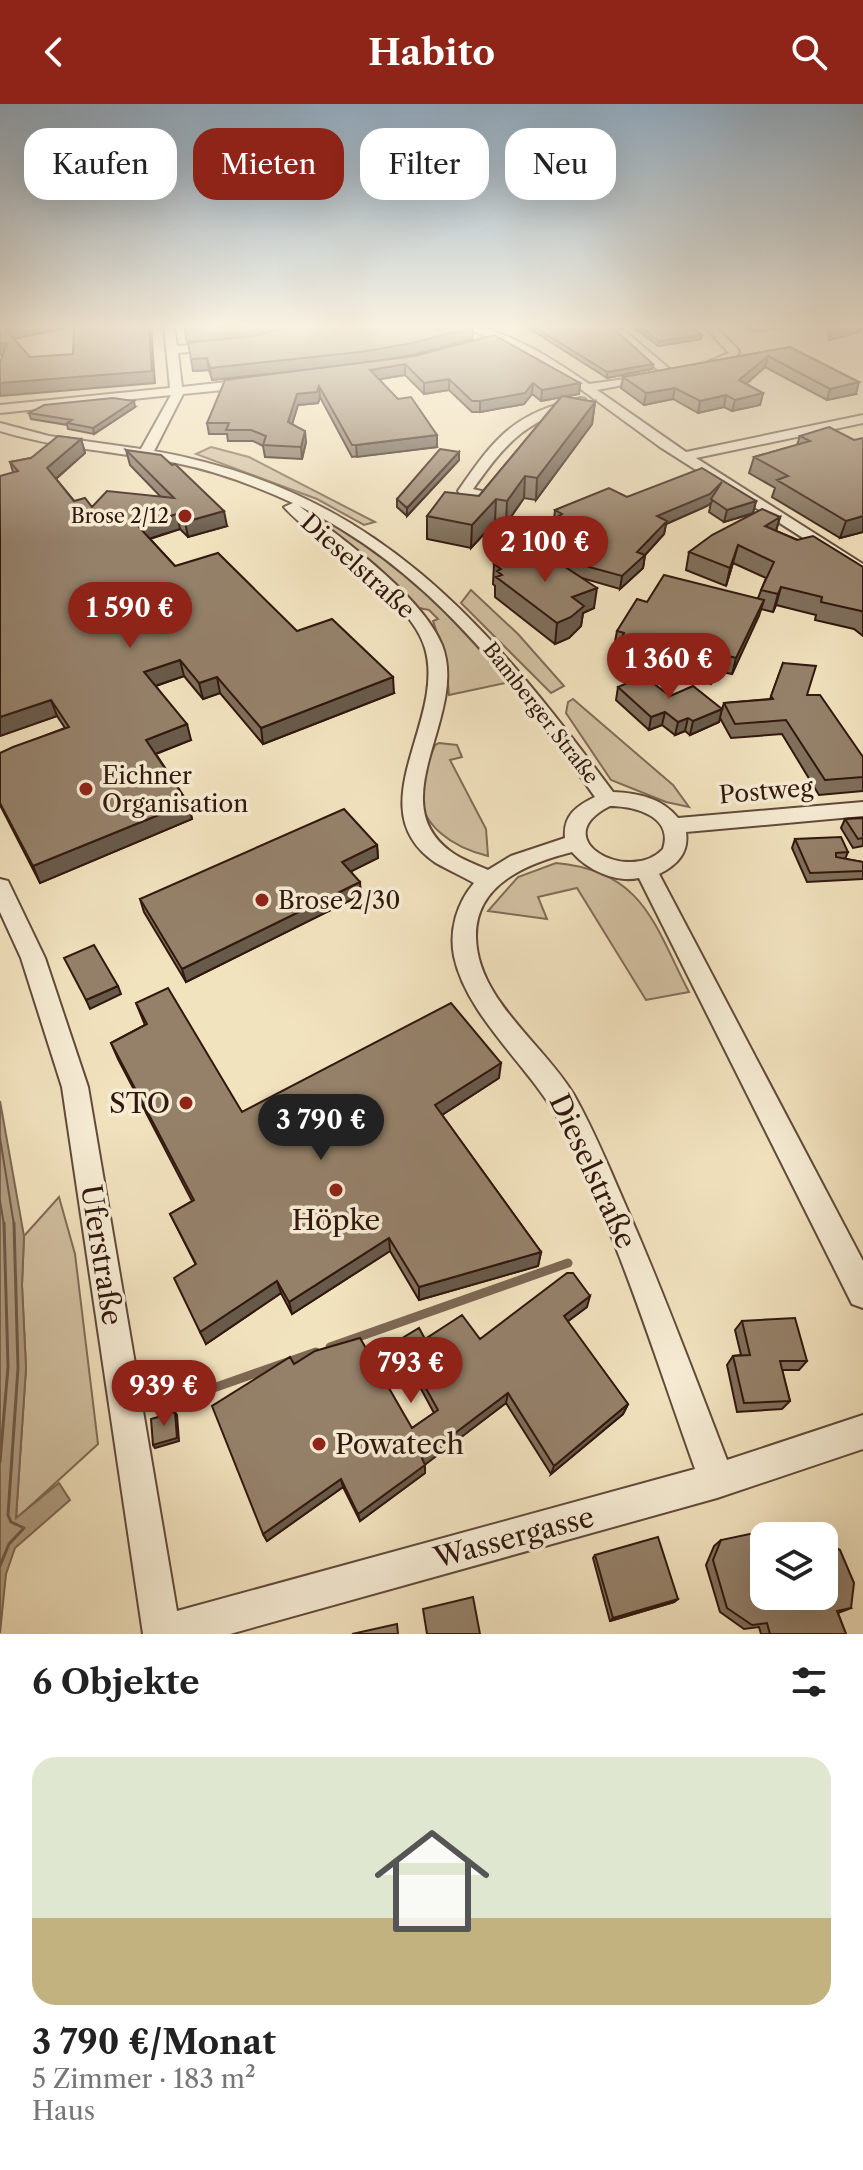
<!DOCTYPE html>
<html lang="de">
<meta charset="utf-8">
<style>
:root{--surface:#fff;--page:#f2f2f2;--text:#222;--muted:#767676;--accent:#8f2418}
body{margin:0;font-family:"Libre Caslon Text",serif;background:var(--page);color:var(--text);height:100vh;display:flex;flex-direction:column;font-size:30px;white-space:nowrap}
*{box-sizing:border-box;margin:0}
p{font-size:26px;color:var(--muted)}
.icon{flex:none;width:44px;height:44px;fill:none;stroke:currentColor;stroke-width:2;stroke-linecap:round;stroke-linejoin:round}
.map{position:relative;height:1530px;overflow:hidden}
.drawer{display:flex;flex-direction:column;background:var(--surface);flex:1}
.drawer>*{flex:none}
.top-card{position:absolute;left:24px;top:24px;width:816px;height:72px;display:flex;gap:16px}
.fabs{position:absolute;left:750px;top:1418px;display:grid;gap:16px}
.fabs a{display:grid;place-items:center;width:88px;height:88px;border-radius:16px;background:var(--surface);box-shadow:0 8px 32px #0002;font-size:40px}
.price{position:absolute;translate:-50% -68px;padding:0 18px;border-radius:28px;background:var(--accent);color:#fff;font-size:26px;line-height:52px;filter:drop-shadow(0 2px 4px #0008)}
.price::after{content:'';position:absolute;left:50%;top:48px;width:24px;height:18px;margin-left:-12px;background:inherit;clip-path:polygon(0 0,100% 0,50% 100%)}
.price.current{background:#222;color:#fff}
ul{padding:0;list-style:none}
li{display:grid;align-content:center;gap:16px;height:424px;padding:0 32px}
li span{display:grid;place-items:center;height:248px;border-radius:24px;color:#555}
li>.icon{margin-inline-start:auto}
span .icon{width:144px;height:144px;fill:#fffc;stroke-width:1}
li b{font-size:34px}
h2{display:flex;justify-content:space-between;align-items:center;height:96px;padding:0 32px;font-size:34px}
.chip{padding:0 28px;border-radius:24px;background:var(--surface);box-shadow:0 8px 32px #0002;font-size:28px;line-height:72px}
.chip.current{background:var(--accent);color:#fff}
header{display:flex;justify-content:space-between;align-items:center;height:104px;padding:0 32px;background:var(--accent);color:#fff;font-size:36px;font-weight:700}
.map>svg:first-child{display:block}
.green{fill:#d1c0a1;stroke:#816c58;stroke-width:2}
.water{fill:#b09e83;stroke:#7d6854;stroke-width:2}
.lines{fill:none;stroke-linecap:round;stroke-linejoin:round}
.shore-far1{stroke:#705a48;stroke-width:2}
.shore{stroke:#705a48;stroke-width:3}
.stream{stroke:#7d6854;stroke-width:9}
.minor-casing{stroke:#614a3a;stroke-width:4}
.minor{fill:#f7edd5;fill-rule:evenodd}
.wall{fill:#806f5b;stroke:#31170e;stroke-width:2}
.shaded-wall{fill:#685a4a;stroke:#31170e;stroke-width:2}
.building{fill:#95816a;stroke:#31170e;stroke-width:2}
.poi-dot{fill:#8f2418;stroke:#f7edd5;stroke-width:3}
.labels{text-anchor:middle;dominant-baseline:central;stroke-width:7;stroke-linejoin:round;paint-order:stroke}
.far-poi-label{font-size:20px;fill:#31170e;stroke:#f7edd5;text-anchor:end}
.far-street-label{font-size:20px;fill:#31170e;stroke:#f7edd5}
.street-label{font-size:24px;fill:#31170e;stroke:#f7edd5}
.poi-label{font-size:24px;fill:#31170e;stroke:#f7edd5;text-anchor:start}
.near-poi-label{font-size:28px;fill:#31170e;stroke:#f7edd5;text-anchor:end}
.near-street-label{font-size:28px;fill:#31170e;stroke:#f7edd5}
</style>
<header><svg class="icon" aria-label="back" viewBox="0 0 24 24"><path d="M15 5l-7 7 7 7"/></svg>Habito<svg class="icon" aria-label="search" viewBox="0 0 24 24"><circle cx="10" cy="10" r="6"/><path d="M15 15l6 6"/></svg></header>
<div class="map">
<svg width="863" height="1530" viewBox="0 0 863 1530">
<rect width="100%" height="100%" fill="#f2e3bf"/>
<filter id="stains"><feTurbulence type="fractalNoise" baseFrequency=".0025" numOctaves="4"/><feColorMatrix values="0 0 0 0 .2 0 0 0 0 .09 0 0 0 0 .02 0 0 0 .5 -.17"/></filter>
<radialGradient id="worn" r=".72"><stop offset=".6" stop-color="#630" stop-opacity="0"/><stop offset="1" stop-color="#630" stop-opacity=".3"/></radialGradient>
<path class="green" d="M211,343l38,10 126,65 -11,3 -47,-26 -121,-45z
M328,419h6l79,55 97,104 -61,13 -3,-36 -13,-38 5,-2 -9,-9 -10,-2 -93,-83z
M471,486l47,44 46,52 -13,7 -90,-90z
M573,595l100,86 16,22 -23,-5 -55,-22 -45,-67 2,-11z
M439,639l18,2 5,12 -12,3 36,69 2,27c-33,-8 -71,-30 -68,-70 1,-13 11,-29 15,-41z
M556,759c88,8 98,62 133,129l-43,8 -69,-112 -39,9 9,22 -59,-8 30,-34z
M59,1093l16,57 23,190 -82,75 10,-151 -4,-83 2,-49z"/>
<path class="water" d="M0,997l24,135 -2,49 4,83 -10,150 43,-35 11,17 -55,48 -9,26 -6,59z"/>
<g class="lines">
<path class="shore-far1" d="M0,1034l14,87
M0,1097l4,24"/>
<path class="shore" d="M0,1358l8,-95 -4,-144
M0,1462l9,-22 15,-16 -13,-6 -3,-7 10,-147 -4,-145"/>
<path class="stream" d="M330,1243l238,-84
M168,1300l148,-52"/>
<defs>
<path id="minor" d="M164,222h10l3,20 43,-3 5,3 -5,3 -42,4 4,34 71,-8 6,4 -6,4 -70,7 -29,57c221,39 332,170 459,341 25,1 49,6 65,26l185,-16v14l-177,16c3,21 -9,33 -27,42l204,387v47l-11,-4 -213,-426c-23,5 -52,-8 -67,-26 -43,11 -97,31 -96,85 1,63 68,107 98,158 21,37 37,77 54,116 36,82 67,166 99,249l136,-45v34l-146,49 -487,136h-87l-81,-547 -41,-129 -21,-46v-33l8,2 37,77 43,129 89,524 518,-142c-41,-115 -78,-236 -134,-345 -29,-56 -94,-106 -107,-168 -5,-26 3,-53 20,-73 -12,-7 -26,-13 -38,-20 -80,-54 11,-142 -11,-215 -15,-52 -106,-102 -141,-141l9,-4c-37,-17 -77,-32 -117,-40 -59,-12 -118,-14 -176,-32v-8l49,13 92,13 30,-54 -171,18v-8l170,-17zM299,402c129,62 215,176 296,291 -19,9 -32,19 -30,41l-54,18 -23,14c-13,-6 -28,-11 -38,-19 -69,-51 19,-137 -8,-206 -19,-48 -101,-108 -143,-139zM610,702c24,0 64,10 53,43 -34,36 -119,-10 -53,-43z
M460,222c44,0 94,34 129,58l65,-9v4l-57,11 89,62 177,-37v8l-167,35 167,106v12l-203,-129 -122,-89z
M608,222h11l54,46v4h-8z
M704,222h11l24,25 -4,10 -32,7v-4l26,-11z
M581,294l4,1v6c-58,14 -78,36 -112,84l16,4v6l-29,-5 -2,-3c38,-55 55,-77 123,-93z"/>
</defs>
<use href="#minor" class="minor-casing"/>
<use href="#minor" class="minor"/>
</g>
<path class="wall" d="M185,222l288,1 -1,12 -59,16 -31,5 198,23 -1,11 -15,3 31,5 -3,22 -56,76 -12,-2 -18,26 -11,-2 -24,26 -44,-9v-23l52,-20 82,-99 -20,4 -9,-7 -8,10 -44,8h-8l-23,-22 -25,4 -19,-19 -26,4 58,68 -85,10 -32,-60 -2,6 -20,2 -6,19 14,18 -4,17 -37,-2 -2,-11 -10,-5h-25l-1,-7h-18l-2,-11 105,-54 -100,11 -3,-10 -16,1 62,-35 -68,6z
M527,222h80l45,43 -45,9 -80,-51z
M632,222h57l13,9 -1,4 -43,7z
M742,222h52l-39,6z
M827,222h35l-2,6 -31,8z
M790,243l66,47 -29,6 -62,-33 -19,17 17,9 -3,12 -28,6 -8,-4 -26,6 -25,-14 -29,6 -23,-17 2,-11z
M135,303l-41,27 -26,-5 -1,-4 -36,-6 -2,-6z
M800,332l54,4 9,92 -23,6 -68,-41 3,-9 -26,-15 5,-16 43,-12z
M81,335l4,14 -29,26 18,22 18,6 69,-10 -31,-32 -4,-15 101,76 -39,11 -8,-8 -30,10 25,27 122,65 97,62 -131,51 -43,-51 -17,6 -19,-23 -28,10 35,54 -35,14 32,49 4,16 -152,64 -40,-78v-52l65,-25 -8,-12 -57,20 13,-264 -3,-10 21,-4z
M459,348v8l-52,56 -10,-9v-8z
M627,393l129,4 -3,12 27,4 -4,14 87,36v69l-9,-7 -39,-9 1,-5 -40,-10 -3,7 -12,-3 -29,65 -15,-3 -6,13 -87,-23 -7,-3 1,-9 -4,-2 3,-16 30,-29 111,-4 8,-20 -33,-15 -7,23 -40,-16 3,-18 63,-38 -28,8 -15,-10 2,-9 -4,3 -41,18 -2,10 -19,21 -2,13 -23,21 -38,-11 12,30 -11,5 -2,13 -12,12 -14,6 -60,-47v-11l-2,-2 1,-20 48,-13 12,-32 1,-9z
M783,559l24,32 56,62v34l-44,4 -37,-61 -51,4 -11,-20 -1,4 -29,13 -5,-4 -10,4 -13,-10 -13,5 -33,-30 2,-13 52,9 52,13 2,-6 46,-4z
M863,714v28l-10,2 -12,-20 4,-9z
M795,735l53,13 -3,7 18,3v17l-56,3 -15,-34z
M377,741l1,13 -27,13 10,24 -175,87 -42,-70 -4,-13z
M136,899l106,109 257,-34 -57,37 99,137 -3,14 -119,34 -29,-49 -98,63 -11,-21 -75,51 -10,-79 -26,-51 22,-13 -74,-142 -7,-16 34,-18z
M587,1203l-20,15 61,82 -5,10 -72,60 -45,-71 -81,61v9l-65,48 -17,-34 -76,54 -4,-7 31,-170 118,64 22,-15 -34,-63 -1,-10 81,-1z
M742,1217l65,40 -8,9h-17l8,31 -8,8 -45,3 -10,-47 6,-9 8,-1 -6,-25z
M721,1436l130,68 -13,5 8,21h-85l-2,-7 -15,2 -24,-17 -14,-47 8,-19z
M595,1451l83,44 -4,3 -64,19 -17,-63z"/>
<path class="shaded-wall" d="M16,222h61l-69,14 -4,-12z
M149,222h2l4,57 -155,13v-13z
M238,222h60l-43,10 -68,6 -2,-12z
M766,222h28l-39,6 1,-5z
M833,222h29l-2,6 -31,8z
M473,223l-1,12 -59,16 -52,9 -149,16 -2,-12z
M702,231l-1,4 -43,7 1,-5z
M0,239h7l4,12h-11z
M768,252l-3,11 -28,25 2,-12z
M207,254l2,12 -16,1 -2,-12z
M405,260v11l-35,6v-11z
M653,260l-1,5 -45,9v-6z
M449,275v11l-25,4v-11z
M859,278l-3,12 -29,6 3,-11z
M533,279l-1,11 -8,10 -44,8v-11z
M580,279l-1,11 -38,7 1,-11z
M319,282l1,11 -2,6 -20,2 -9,29 -1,-12 9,-28z
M675,284l-2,11 -29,6 2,-12z
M763,289l-3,12 -28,6 3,-11z
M726,291l-2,12 -26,6 2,-12z
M134,297l1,6 -41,27 -1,-6z
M595,298l-3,22 -56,76 1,-22z
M305,327l1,11 -4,17 -1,-12z
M437,331v12l-80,10 -1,-12z
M81,335l4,14 -34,30 -4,-15z
M459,348v8l-52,56v-8z
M525,372l-1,22 -18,26 1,-23z
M722,378l-11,21 -4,3 -41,18 -2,10 -19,21 -2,13 -23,21 2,-13 15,-24 20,-36z
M496,395l-1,23 -24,26 1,-23z
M756,397l-3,12 -29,9 3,-12z
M224,407l3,15 -39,11 -3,-15z
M177,410l3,15 -38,12 -4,-15z
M863,412v16l-23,6 6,-17z
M780,413l-5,17 -10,-8z
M738,441l-5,18 -7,23 4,-18z
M781,483l-5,18 -3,7 5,-18z
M597,484l-3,20 -11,5 -2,13 -12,12 -14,6 2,-21 15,-26z
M764,496l-5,16 -27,58 4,-16z
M721,550l-4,17 -6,13 4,-17z
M180,556l4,16 -35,12 -5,-16z
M217,573l3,16 -17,6 -4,-16z
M393,573l1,16 -131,51 -2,-16z
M51,596l6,16 -57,20v-19z
M722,605l-3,13 -29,13 3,-14z
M665,608l-3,13 -13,5 2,-13z
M688,614l-3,13 -10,4 3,-13z
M187,620l4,16 -41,16 -4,-16z
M188,699l4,16 -152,64 -7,-17z
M377,741l1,13 -34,17 -2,-13z
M360,778l1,13 -175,87 -4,-13z
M118,882l3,8 -31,15 -4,-9z
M501,959l-2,15 -65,42 1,-15z
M389,1134l1,13 -98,63 -3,-12z
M541,1148l-3,14 -119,34v-13z
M277,1177l4,12 -75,51 -6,-12z
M590,1192l-3,11 -27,20 4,-11z
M508,1289l-2,10 -84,64v-9z
M628,1300l-5,10 -72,60 3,-8z
M175,1308l2,3 2,26 -24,7 -2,-3z
M425,1361v8l-65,48 -2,-7z
M341,1375l2,8 -76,54 -4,-7z
M678,1495l-4,3 -64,19 3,-3z"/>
<path class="building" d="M0,222h16l-12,2 26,29 43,-3 1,-28h75l3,45 -152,12v-20l7,-20h-7z
M185,222h53l-53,4z
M295,222h173l5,1 -60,16 -53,9 -150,16 -3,-10 -16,1 -3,-16 66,-7z
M533,222h74l6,2 40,36 -46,8z
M639,222h50l13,9 -43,6z
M494,231l86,48 -38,7 -9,-7 -8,10 -45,8h-8l-23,-22 -25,4 -19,-19 -35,6 28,29 13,-2 26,38 -81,10h-4l-33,-59 -2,6 -20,2 -9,28 17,9 -4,16 -38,-2 3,-9 -15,-6h-25l3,-7h-22l18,-43 190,-24z
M790,243l69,35 -29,7 -62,-33 -29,24 24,13 -28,7 -9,-5 -26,6 -25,-13 -29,5 -23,-16z
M562,292l33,6 -58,76 -12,-2 -18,25 -11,-2 -24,26 -45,-9 18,-24 34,4z
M113,294l21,3 -41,27 -26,-5 5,-3 -43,-7 15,-8z
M829,323l25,13 9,-2v78l-17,5 -69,-41 11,-4 -34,-19 56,-16 -10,-5z
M58,332l23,3 -34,29 27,33 11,-3 7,9 15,-16 67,7 -48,-48 35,5 11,10 3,-1 49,47 -39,11 -8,-8 -39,12 37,40 43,-13 79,78 35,-12 61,58 -132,51 -44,-51 -18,6 -19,-23 -36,12 43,52 -41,16 42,63 -155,63 -33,-63v-50l13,-6 56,-20 -18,-27 -51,17v-241l18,-5 -8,-9 21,-4z
M440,345l19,3 -52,56 -10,-9z
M702,364l54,33 -29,9 -16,-11 11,-17 -12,12 -53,22 10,5 -30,31 8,3 -23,21 -73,-20 -7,-5 4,-27 16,-10 -7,-4 54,-22 18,9z
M762,405l18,8 -15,9 32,14 16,-4 50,31v45l-2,-1 -40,-9 1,-5 -41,-10 -3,7 -17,-4 13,-28 -36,-17 -8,23 -41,-16 23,-17z
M538,445l59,39 -25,9 12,9 -13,11 -14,6 -61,-46 6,-2 -5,-4 4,-2 -7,-5z
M664,471l100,25 -28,58 -15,-4 -6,13 -88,-22 -7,-4 4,-8 -7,-2 20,-32 10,3z
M783,559l33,3 -9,29h13l43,62v20l-38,3 -39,-60 -51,4 -11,-21 49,-4 -2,-3z
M644,572l26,20 23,-10 29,23 -29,12 -5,-3 -10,4 -13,-10 -14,5 -33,-30z
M344,705l33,36 -35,17 18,20 -178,87 -42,-70z
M863,714v20l-5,1 -13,-20z
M841,733l7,15 -12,1v4l27,5v9l-53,2 -15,-34z
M94,841l24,41 -32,14 -22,-42z
M168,884l74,124 209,-109 50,60 -66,42 106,147 -122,35 -30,-49 -100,64 -12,-21 -77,51 -26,-54 22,-14 -26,-50 24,-14 -83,-157 36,-19 -11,-21z
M567,1169h6l17,23 -26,20 64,88 -74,62 -46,-73 -86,65 3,7 -67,49 -17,-35 -78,55 -51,-128 78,-49 4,7 21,-13 45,-13 52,90 26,-18 -39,-70 20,-12 6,11 37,-24 18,24z
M795,1214l12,43h-27l10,40 -46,2 -11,-47 17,-1 -8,-34z
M175,1308l2,26 -24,7 -2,-26z
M774,1425l15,7h-25v60h60v-55l16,9 14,33 -3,25 -14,3 9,23h-76l-3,-11 -15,2 -25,-17 -14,-48 8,-20z
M658,1433l20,62 -65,19 -18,-63z
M473,1493l7,37h-53l-4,-25z
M397,1520l1,10h-46z"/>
<linearGradient id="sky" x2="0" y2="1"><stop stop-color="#91abc0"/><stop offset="0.51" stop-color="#f9f2e2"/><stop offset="1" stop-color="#f9f2e2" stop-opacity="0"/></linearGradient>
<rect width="863" height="436" fill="url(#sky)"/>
<g class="poi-dot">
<circle cx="185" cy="412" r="8"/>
<circle cx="86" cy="685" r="8"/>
<circle cx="262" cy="796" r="8"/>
<circle cx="186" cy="999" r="8"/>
<circle cx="336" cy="1086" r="8"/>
<circle cx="319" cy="1340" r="8"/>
</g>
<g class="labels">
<g class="far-poi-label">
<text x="169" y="412">Brose 2/12</text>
</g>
<g class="far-street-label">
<text transform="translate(541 609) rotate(52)">Bamberger Straße</text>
</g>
<g class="street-label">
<text transform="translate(358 462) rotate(42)">Dieselstraße</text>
<text transform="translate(766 687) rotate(-5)">Postweg</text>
</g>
<g class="poi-label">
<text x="102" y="671">Eichner<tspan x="102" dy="28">Organisation</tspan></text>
<text x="278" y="796">Brose 2/30</text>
</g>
<g class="near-poi-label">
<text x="170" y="999">STO</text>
<text x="336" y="1116" text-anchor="middle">Höpke</text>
<text x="335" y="1340" text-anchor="start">Powatech</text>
</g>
<g class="near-street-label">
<text transform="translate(593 1067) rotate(65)">Dieselstraße</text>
<text transform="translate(102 1151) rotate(81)">Uferstraße</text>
<text transform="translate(514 1433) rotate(-15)">Wassergasse</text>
</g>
</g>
<rect width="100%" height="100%" filter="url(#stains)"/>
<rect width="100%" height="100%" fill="url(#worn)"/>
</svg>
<div class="fabs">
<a><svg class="icon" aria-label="layers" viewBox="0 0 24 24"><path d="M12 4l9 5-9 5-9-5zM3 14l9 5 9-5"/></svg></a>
</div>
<b class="price" style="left:545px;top:480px">2 100 €</b>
<b class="price" style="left:130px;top:546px">1 590 €</b>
<b class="price" style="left:669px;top:597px">1 360 €</b>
<b class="price current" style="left:321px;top:1058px">3 790 €</b>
<b class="price" style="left:411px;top:1301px">793 €</b>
<b class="price" style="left:164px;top:1324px">939 €</b>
<div class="top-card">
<a class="chip">Kaufen</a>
<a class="chip current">Mieten</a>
<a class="chip">Filter</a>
<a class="chip">Neu</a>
</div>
</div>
<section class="drawer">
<h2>6 Objekte<svg class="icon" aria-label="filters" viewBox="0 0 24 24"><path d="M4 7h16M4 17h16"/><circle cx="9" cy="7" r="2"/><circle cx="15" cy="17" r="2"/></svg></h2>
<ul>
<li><span style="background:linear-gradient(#dfe7d0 65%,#c2b280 0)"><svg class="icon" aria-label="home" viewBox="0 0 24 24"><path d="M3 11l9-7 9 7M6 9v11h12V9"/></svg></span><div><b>3 790 €/Monat</b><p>5 Zimmer · 183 m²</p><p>Haus</p></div></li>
</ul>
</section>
